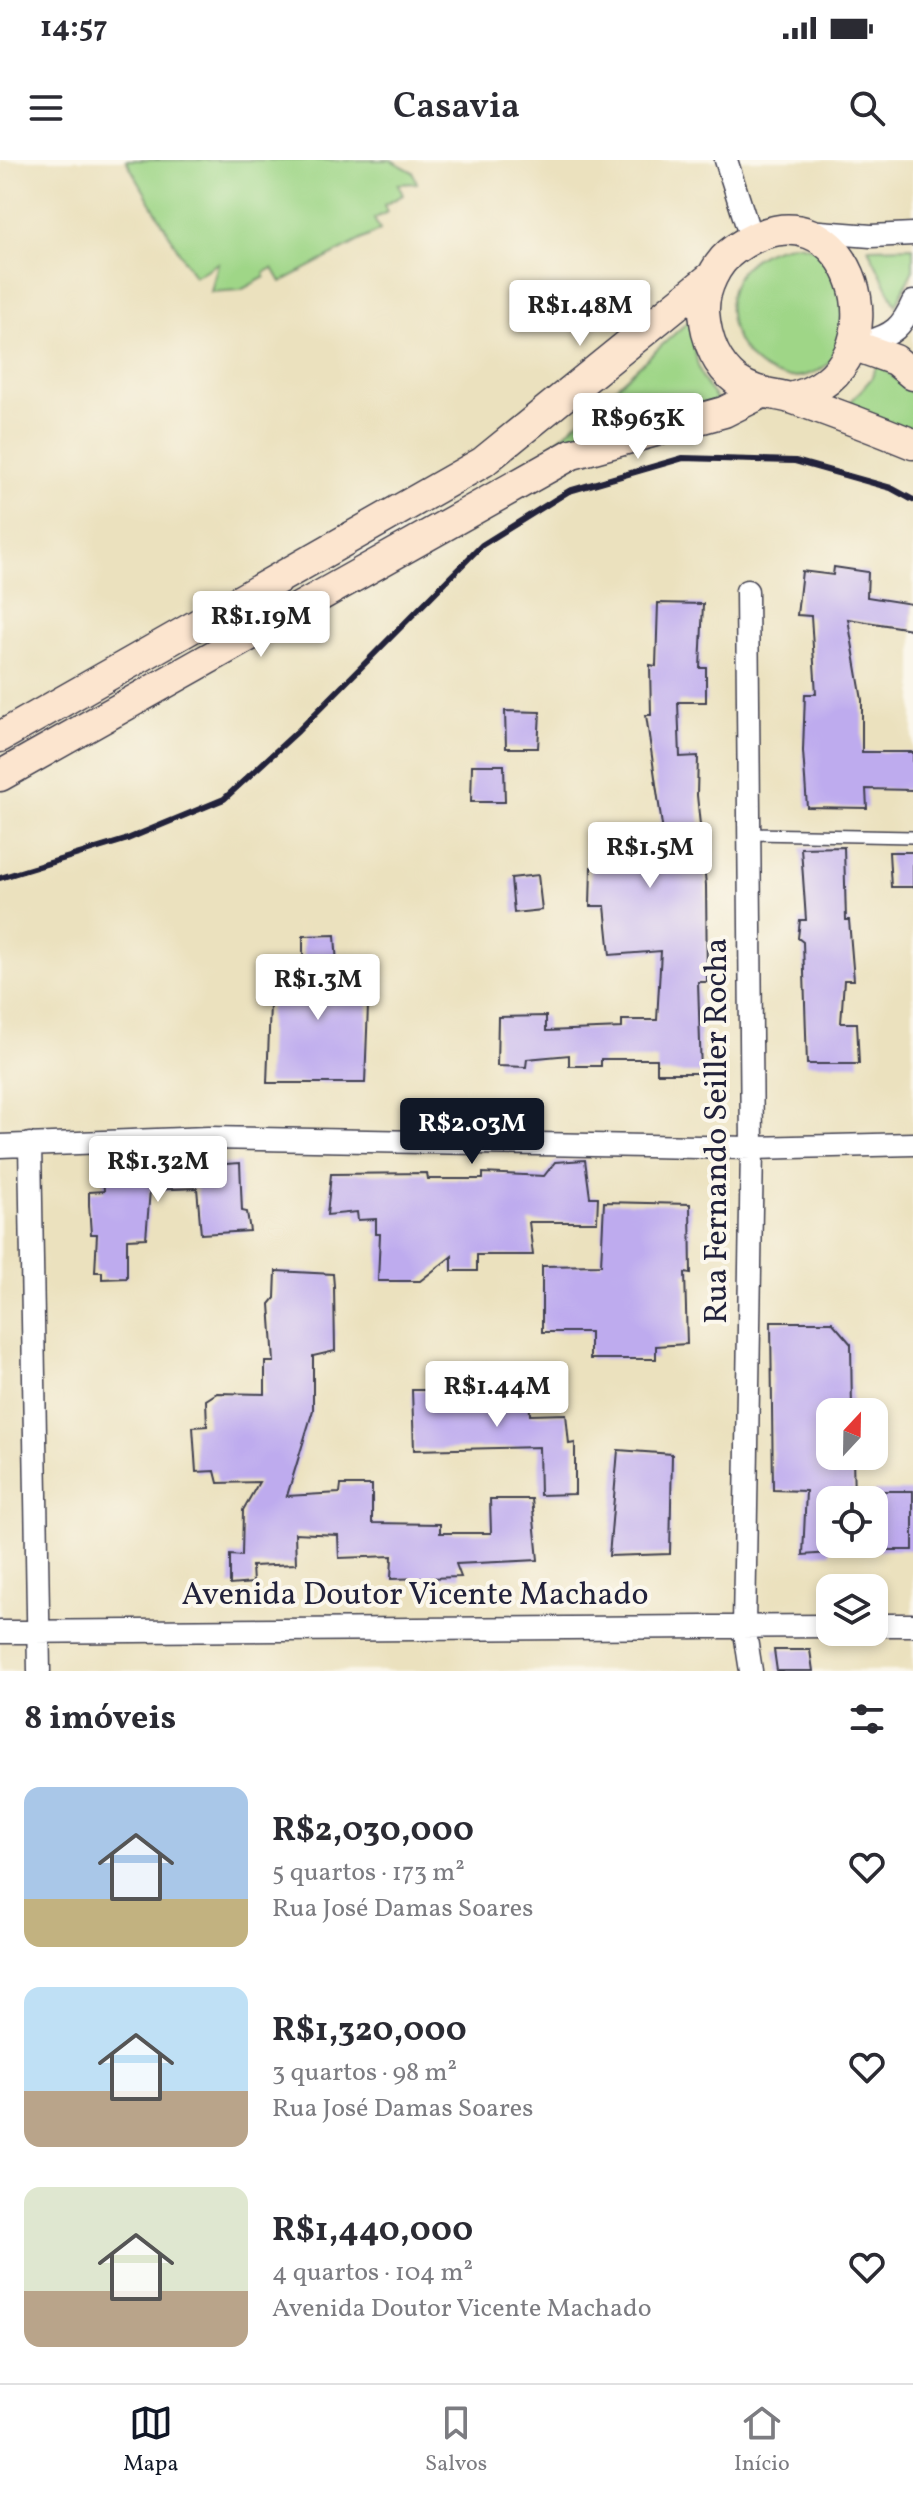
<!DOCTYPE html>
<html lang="pt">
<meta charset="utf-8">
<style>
:root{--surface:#fff;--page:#f7f7f7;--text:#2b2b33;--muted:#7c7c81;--line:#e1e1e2;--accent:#111827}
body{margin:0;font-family:Vollkorn,serif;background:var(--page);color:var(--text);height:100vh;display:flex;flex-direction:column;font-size:30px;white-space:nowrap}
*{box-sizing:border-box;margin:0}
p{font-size:26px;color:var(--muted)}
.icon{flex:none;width:44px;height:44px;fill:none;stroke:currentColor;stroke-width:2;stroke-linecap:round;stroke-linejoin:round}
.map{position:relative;height:1511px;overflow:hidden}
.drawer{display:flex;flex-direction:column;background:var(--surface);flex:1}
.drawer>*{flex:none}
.needle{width:52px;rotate:22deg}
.controls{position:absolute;left:816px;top:1238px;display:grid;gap:16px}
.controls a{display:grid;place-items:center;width:72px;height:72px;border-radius:16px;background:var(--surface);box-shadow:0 4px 12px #0003;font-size:40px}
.price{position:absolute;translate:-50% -68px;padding:0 18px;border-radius:8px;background:#fff;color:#222;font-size:26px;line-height:52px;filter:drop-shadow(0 2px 4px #0008)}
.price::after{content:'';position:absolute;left:50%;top:48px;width:24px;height:18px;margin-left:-12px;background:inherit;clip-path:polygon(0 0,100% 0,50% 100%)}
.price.current{background:var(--accent);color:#fff}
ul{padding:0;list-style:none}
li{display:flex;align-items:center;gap:24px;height:200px;padding:0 24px}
li span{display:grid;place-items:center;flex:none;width:224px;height:160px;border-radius:16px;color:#555}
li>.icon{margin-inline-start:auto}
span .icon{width:96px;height:96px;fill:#fffc;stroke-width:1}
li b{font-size:34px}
h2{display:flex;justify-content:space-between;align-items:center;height:96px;padding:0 24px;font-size:34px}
.status{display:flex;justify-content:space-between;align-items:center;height:56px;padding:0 40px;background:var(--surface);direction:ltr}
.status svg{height:22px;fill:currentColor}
header{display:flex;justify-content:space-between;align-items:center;height:104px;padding:0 24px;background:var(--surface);font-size:36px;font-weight:600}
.dock{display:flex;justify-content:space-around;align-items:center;height:112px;border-top:2px solid var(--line);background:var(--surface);font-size:22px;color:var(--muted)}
.dock a{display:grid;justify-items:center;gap:4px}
.dock .current{color:var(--accent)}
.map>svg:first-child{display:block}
.green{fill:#9fd687;stroke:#607c61;stroke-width:2}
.building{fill:#beabee}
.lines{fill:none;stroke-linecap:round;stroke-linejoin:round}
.service-casing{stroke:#403f4f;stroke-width:14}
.minor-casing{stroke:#403f4f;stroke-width:25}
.secondary-casing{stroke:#403f4f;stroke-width:33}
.service{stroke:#fff;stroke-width:11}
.minor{stroke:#fff;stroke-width:22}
.secondary{stroke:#fce5cf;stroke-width:30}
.rail{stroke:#22223b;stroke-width:6}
.labels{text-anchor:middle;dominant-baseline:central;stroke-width:8;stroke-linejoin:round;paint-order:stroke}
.street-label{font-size:32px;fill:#22223b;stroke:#fbf7ec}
</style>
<div class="status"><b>14:57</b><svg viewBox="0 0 49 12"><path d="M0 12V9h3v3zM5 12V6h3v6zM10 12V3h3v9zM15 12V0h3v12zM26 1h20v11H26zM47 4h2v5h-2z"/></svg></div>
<header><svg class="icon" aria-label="menu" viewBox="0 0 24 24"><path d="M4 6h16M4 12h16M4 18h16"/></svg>Casavia<svg class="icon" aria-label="search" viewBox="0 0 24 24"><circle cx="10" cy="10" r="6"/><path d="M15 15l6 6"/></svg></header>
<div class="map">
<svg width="913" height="1511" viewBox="0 0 913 1511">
<rect width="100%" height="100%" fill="#fbf7ec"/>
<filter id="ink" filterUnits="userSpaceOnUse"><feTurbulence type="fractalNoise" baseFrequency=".0125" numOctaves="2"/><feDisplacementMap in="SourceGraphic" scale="16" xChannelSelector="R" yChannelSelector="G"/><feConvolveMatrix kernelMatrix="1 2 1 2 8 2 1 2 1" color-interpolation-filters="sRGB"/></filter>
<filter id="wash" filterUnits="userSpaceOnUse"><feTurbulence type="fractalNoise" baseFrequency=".006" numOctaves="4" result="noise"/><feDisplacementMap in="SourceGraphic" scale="32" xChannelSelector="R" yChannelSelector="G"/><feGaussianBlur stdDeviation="1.8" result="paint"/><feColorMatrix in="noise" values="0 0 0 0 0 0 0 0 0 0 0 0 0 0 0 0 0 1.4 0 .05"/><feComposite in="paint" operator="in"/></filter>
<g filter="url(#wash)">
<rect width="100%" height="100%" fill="#ebe1be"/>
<path class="green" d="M126,0h265l22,12 4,11 -19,1 5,11 -19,10 3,7 -13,7 6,11 -99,52 -8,-14 -9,5 1,4 -24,13 -30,2 7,-29 -24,14z
M797,84l22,5 40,70c-10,14 -23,42 -38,50 -79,44 -147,-109 -24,-125z
M913,87v23l-17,35 -28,-57z
M693,157c0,36 3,64 31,89l-171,38z
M878,203l35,31v40l-66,-28 24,-27z"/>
<g id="blocks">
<path class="building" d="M834,407l34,5 -1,25 45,7 -1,25 -63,-10 14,81v52h51v38l-47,-1 1,19 -60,-1 -4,-56 2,-57h11l-5,-78 -14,-1 5,-44 31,4z
M658,443l45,1 -3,64h6v34h-28l2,55 18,-1 -1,39 9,90 1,97h-9l3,91h-44v-14h-56v7h-32v-11l-42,4 -1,8 -29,-1 1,-49 48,-1v15l76,-3v-8h35l4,-69 -51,4 -5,-49h-15l1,-39h77l-22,-152h5l-1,-50 6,1z
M505,551l35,1 -2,36h-32z
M472,605h32l1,37h-34z
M844,687l2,73h3l5,60h-10l-3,43h16l2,41h-52l-4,-122 -5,-4 2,-18h6l-5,-72z
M889,692h24v35h-22z
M538,715l4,35 -28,3 -3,-35z
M335,775l3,45h31l-4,103h-98l4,-105 32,1v-43z
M163,997l1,11 76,-5 2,48 5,1 3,19 -49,3 -4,-46 -47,2 -4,48 -19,1v39l-25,1v-7h-7l2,-38h-6l-2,-29v-13l15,-1 -2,-33z
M585,1000l5,37h8l-1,25h-68l4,33h-56v16h-25v-15l-32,25h-42l2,-47h-4v-15l-18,1 -1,-8 -30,3 4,-41 96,-1 1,6h55v-6l61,3 11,-14z
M604,1042l86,2 1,70 -6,-1 2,71 -31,2v13h-66v-27h-48v-66l59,-1z
M276,1111l57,3 1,12 1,65 -22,5v54l-26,86 53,-3 1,-8h31v38l68,1v9h51l-1,-34h42l6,61 -82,4 5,13 -70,2 1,-23 -53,2 -1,-23 -43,-2 1,31 -44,2 1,17 -23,2v-30l12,1 1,-46 16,-28 -41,1 -3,-12 -19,1 -3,-45 14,-1 -1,-26 11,-7 48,1v-32h9l-4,-58 5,-6z
M771,1162h61l19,22 1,68h-22v44h23l1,44h-24v53l-27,2 3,-64 -33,-1z
M529,1222l1,33 36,-1 3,30 6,-1v51l-35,1 -1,-48 -125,3 -2,-60h38v5l41,-3v-9z
M618,1290l54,4 -2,100 -61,2z
M874,1331h39v59h-39z
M774,1490h36l3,21h-36z"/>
</g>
</g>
<g filter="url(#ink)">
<use href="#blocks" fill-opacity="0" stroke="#403f4f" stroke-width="2"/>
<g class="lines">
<defs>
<path id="service" d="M751,674l162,3"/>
<path id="minor" d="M726,0l25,78
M807,71l64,5 42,-2
M867,182c26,-7 35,-15 46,-40
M747,431l5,557 -8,478 7,45
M30,984l9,527
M0,986l208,-8 544,10 161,-4
M874,1465h39
M0,1472l830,-6"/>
<path id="secondary" d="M864,189l31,11 18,15
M790,238c123,-28 61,-231 -55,-149 -19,13 -32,41 -31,63 2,26 11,52 33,69 18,13 37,12 57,18 40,14 80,29 119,45
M0,577l483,-275 228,-185
M0,616l572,-322 152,-42 38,-19"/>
</defs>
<use href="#service" class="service-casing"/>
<use href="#minor" class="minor-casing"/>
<use href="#secondary" class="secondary-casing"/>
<use href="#service" class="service"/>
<use href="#minor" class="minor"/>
<use href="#secondary" class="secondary"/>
<path class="rail" d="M0,718l125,-38 99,-41 74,-68 184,-186 87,-54 114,-33 112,3 96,27 22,12"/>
</g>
</g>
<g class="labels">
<g class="street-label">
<text transform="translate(718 971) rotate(-90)">Rua Fernando Seiller Rocha</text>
<text x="415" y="1436">Avenida Doutor Vicente Machado</text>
</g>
</g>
</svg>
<div class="controls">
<a><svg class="needle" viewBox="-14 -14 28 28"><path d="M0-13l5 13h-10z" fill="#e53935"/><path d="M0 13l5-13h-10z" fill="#7c7c81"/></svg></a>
<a><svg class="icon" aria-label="locate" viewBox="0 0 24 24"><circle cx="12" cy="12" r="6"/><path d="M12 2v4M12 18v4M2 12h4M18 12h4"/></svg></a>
<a><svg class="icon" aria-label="layers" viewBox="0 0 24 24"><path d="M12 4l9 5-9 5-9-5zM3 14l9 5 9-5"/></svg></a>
</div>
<b class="price" style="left:580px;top:188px">R$1.48M</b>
<b class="price" style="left:638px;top:301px">R$963K</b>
<b class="price" style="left:261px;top:499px">R$1.19M</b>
<b class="price" style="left:650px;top:730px">R$1.5M</b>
<b class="price" style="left:318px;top:862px">R$1.3M</b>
<b class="price current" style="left:472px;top:1006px">R$2.03M</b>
<b class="price" style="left:158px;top:1044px">R$1.32M</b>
<b class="price" style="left:497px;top:1269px">R$1.44M</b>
</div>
<section class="drawer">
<h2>8 imóveis<svg class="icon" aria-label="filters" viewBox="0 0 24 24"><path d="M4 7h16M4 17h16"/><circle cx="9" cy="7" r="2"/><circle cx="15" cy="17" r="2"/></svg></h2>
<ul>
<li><span style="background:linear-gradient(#a9c7e8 70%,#c2b280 0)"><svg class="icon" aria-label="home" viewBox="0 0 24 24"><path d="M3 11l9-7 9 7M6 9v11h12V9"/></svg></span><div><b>R$2,030,000</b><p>5 quartos · 173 m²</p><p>Rua José Damas Soares</p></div><svg class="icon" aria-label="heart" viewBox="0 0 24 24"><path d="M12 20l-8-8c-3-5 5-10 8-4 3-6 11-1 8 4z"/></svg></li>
<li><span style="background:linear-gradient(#bfe0f5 65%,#b9a48a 0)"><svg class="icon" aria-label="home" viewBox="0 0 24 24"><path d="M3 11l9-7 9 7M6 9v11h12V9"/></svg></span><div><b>R$1,320,000</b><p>3 quartos · 98 m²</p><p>Rua José Damas Soares</p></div><svg class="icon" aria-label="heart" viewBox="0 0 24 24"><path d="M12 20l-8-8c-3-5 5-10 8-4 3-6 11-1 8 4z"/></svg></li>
<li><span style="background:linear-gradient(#dfe7d0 65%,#b9a48a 0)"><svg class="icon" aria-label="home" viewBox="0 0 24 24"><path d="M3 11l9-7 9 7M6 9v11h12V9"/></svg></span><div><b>R$1,440,000</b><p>4 quartos · 104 m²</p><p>Avenida Doutor Vicente Machado</p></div><svg class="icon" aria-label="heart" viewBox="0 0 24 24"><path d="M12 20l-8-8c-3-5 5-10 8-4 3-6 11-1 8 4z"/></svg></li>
</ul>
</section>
<nav class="dock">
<a class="current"><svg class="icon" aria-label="map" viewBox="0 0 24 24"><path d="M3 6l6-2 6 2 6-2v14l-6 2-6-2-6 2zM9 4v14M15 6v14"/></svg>Mapa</a>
<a><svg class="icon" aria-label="saved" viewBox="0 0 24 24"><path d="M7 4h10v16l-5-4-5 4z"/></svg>Salvos</a>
<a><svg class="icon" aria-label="home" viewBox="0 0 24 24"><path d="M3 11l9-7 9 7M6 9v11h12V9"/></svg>Início</a>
</nav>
